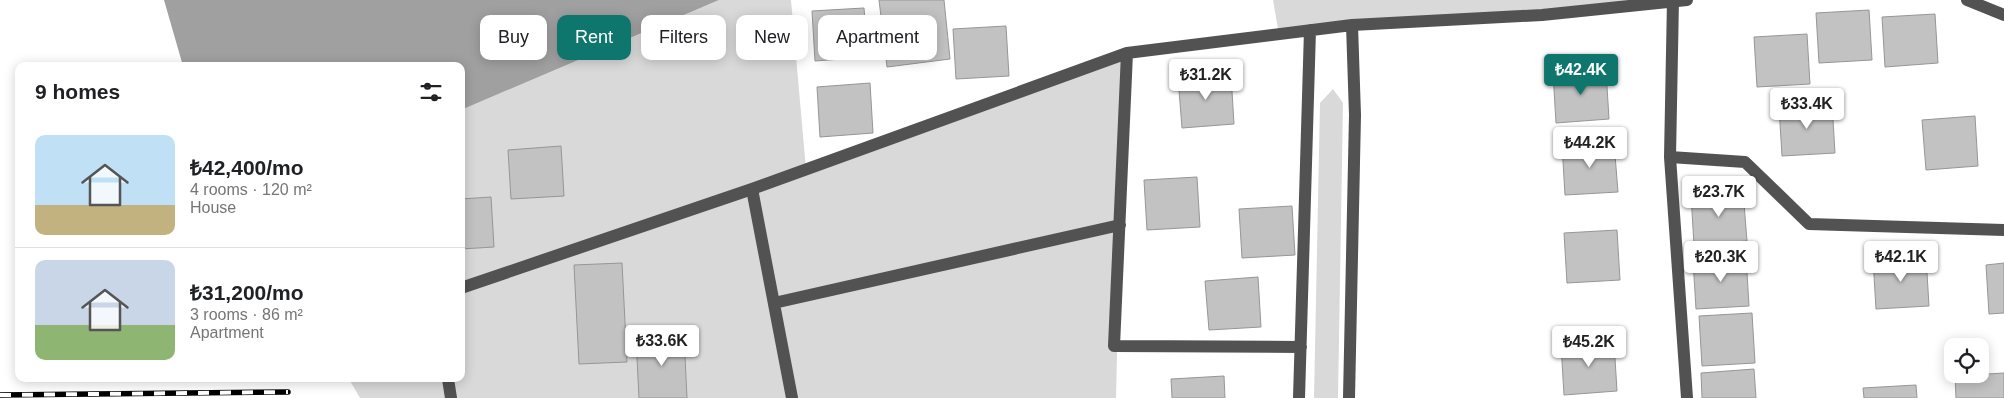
<!DOCTYPE html>
<meta charset="utf-8">
<style>
:root{--surface:#fff;--page:#f2f2f2;--text:#202124;--muted:#757577;--line:#e0e0e0;--accent:#0f766e}
body{margin:0;font-family:Arial,sans-serif;background:var(--page);color:var(--text);height:100vh;display:flex;flex-direction:column;font-size:19px;white-space:nowrap}
*{box-sizing:border-box;margin:0}
p{font-size:16px;color:var(--muted)}
.icon{flex:none;width:28px;height:28px;fill:none;stroke:currentColor;stroke-width:2;stroke-linecap:round;stroke-linejoin:round}
.map{position:relative;flex:1;overflow:hidden}
.sheet{position:absolute;left:15px;top:62px;width:450px;height:320px;display:flex;flex-direction:column;background:var(--surface);border-radius:10px;box-shadow:0 2px 12px #0003}
.sheet>*{flex:none}
.top-card{position:absolute;left:480px;top:15px;width:475px;height:45px;display:flex;gap:10px}
.buttons{position:absolute;left:1944px;top:338px;display:grid;gap:10px}
.buttons a{display:grid;place-items:center;width:45px;height:45px;border-radius:10px;background:var(--surface);box-shadow:0 2px 12px #0003;font-size:25px}
.price{position:absolute;translate:-50% -42px;padding:0 11px;border-radius:5px;background:#fff;color:#222;font-size:16px;line-height:32px;filter:drop-shadow(0 1px 2px #0008)}
.price::after{content:'';position:absolute;left:50%;top:30px;width:15px;height:11px;margin-left:-8px;background:inherit;clip-path:polygon(0 0,100% 0,50% 100%)}
.price.selected{background:var(--accent);color:#fff}
ul{padding:0;list-style:none}
li{display:flex;align-items:center;gap:15px;height:125px;padding:0 20px}
li+li{border-top:1px solid var(--line)}
li span{display:grid;place-items:center;flex:none;width:140px;height:100px;border-radius:10px;color:#555}
li>.icon{margin-inline-start:auto}
span .icon{width:60px;height:60px;fill:#fffc;stroke-width:1}
li b{font-size:21px}
h2{display:flex;justify-content:space-between;align-items:center;height:60px;padding:0 20px;font-size:21px}
.tag{padding:0 18px;border-radius:10px;background:var(--surface);box-shadow:0 2px 12px #0003;font-size:18px;line-height:45px}
.tag.selected{background:var(--accent);color:#fff}
.map>svg:first-child{display:block}
.green{fill:#d9d9d9}
.water{fill:#a0a0a0}
.building{fill:#c2c2c2;stroke:#969696}
.lines{fill:none;stroke-linecap:round;stroke-linejoin:round}
.minor{stroke:#525252;stroke-width:12}
.rail-casing{stroke:#000;stroke-width:5.5}
.rail{stroke:#fff;stroke-width:4;stroke-dasharray:11;stroke-linecap:butt}
</style>
<div class="map">
<svg width="2004" height="398" viewBox="0 0 2004 398">
<rect width="100%" height="100%" fill="#fff"/>
<path class="green" d="M719,0h72l15,169 321,-116 -7,172 -4,173h-756l-11,-19h112v-269z
M1273,0h400l-394,35z
M1333,89l10,14 -5,295h-24l6,-295z"/>
<path class="water" d="M164,0h555l-258,110v-44h-278z"/>
<path class="building" d="M879,0h65l6,59 -63,8z
M864,8l4,49 -53,4 -3,-50z
M1869,10l3,50 -53,3 -3,-50z
M1935,14l3,49 -53,4 -3,-50z
M1006,26l3,50 -53,3 -3,-50z
M1807,34l3,50 -53,3 -3,-50z
M1606,70l3,49 -53,4 -3,-50z
M1231,75l3,49 -52,4 -4,-50z
M870,83l3,50 -53,4 -3,-50z
M1832,103l3,50 -53,3 -3,-49z
M1975,116l3,50 -52,4 -4,-50z
M1614,142l4,50 -53,3 -3,-50z
M561,146l3,50 -53,3 -3,-49z
M1197,177l3,50 -53,3 -3,-50z
M1743,191l4,50 -53,4 -3,-50z
M491,197l3,50 -33,2v-50z
M1292,206l3,49 -53,3 -3,-49z
M1617,230l3,50 -53,3 -3,-50z
M1746,256l3,50 -53,3 -3,-49z
M1926,256l3,50 -53,3 -3,-50z
M622,263l5,99 -48,2 -5,-99z
M2004,263v50l-15,1 -3,-49z
M1258,277l3,50 -52,3 -4,-49z
M1752,313l3,50 -53,3 -3,-50z
M684,336l3,62h-48l-3,-60z
M1614,342l3,49 -53,4 -3,-50z
M1754,369l2,29h-54l-1,-25z
M2004,373v25h-48l-1,-22z
M1224,376l1,22h-53l-1,-19z
M1916,385l1,13h-53l-1,-10z"/>
<g class="lines">
<path class="minor" d="M1673,0l-3,157 17,241
M1967,0l37,15
M1127,53l-13,293 187,1
M1670,157l75,5 64,62 195,6
M752,189l40,209
M461,288l291,-99 375,-136 225,-28 190,-10 145,-15
M774,303l346,-78
M448,379l3,19
M1299,398l11,-368
M1349,398l6,-283 -3,-90"/>
<defs>
<path id="rail" d="M0,395l288,-3"/>
</defs>
<use href="#rail" class="rail-casing"/>
<use href="#rail" class="rail"/>
</g>
</svg>
<div class="buttons">
<a><svg class="icon" aria-label="locate" viewBox="0 0 24 24"><circle cx="12" cy="12" r="6"/><path d="M12 2v4M12 18v4M2 12h4M18 12h4"/></svg></a>
</div>
<b class="price selected" style="left:1581px;top:96px">₺42.4K</b>
<b class="price" style="left:1206px;top:101px">₺31.2K</b>
<b class="price" style="left:1807px;top:130px">₺33.4K</b>
<b class="price" style="left:1590px;top:169px">₺44.2K</b>
<b class="price" style="left:1719px;top:218px">₺23.7K</b>
<b class="price" style="left:1721px;top:283px">₺20.3K</b>
<b class="price" style="left:1901px;top:283px">₺42.1K</b>
<b class="price" style="left:662px;top:367px">₺33.6K</b>
<b class="price" style="left:1589px;top:368px">₺45.2K</b>
<div class="top-card">
<a class="tag">Buy</a>
<a class="tag selected">Rent</a>
<a class="tag">Filters</a>
<a class="tag">New</a>
<a class="tag">Apartment</a>
</div>
<section class="sheet">
<h2>9 homes<svg class="icon" aria-label="filters" viewBox="0 0 24 24"><path d="M4 7h16M4 17h16"/><circle cx="9" cy="7" r="2"/><circle cx="15" cy="17" r="2"/></svg></h2>
<ul>
<li><span style="background:linear-gradient(#bfe0f5 70%,#c2b280 0)"><svg class="icon" aria-label="home" viewBox="0 0 24 24"><path d="M3 11l9-7 9 7M6 9v11h12V9"/></svg></span><div><b>₺42,400/mo</b><p>4 rooms · 120 m²</p><p>House</p></div></li>
<li><span style="background:linear-gradient(#c9d6e8 65%,#8fb573 0)"><svg class="icon" aria-label="home" viewBox="0 0 24 24"><path d="M3 11l9-7 9 7M6 9v11h12V9"/></svg></span><div><b>₺31,200/mo</b><p>3 rooms · 86 m²</p><p>Apartment</p></div></li>
</ul>
</section>
</div>
